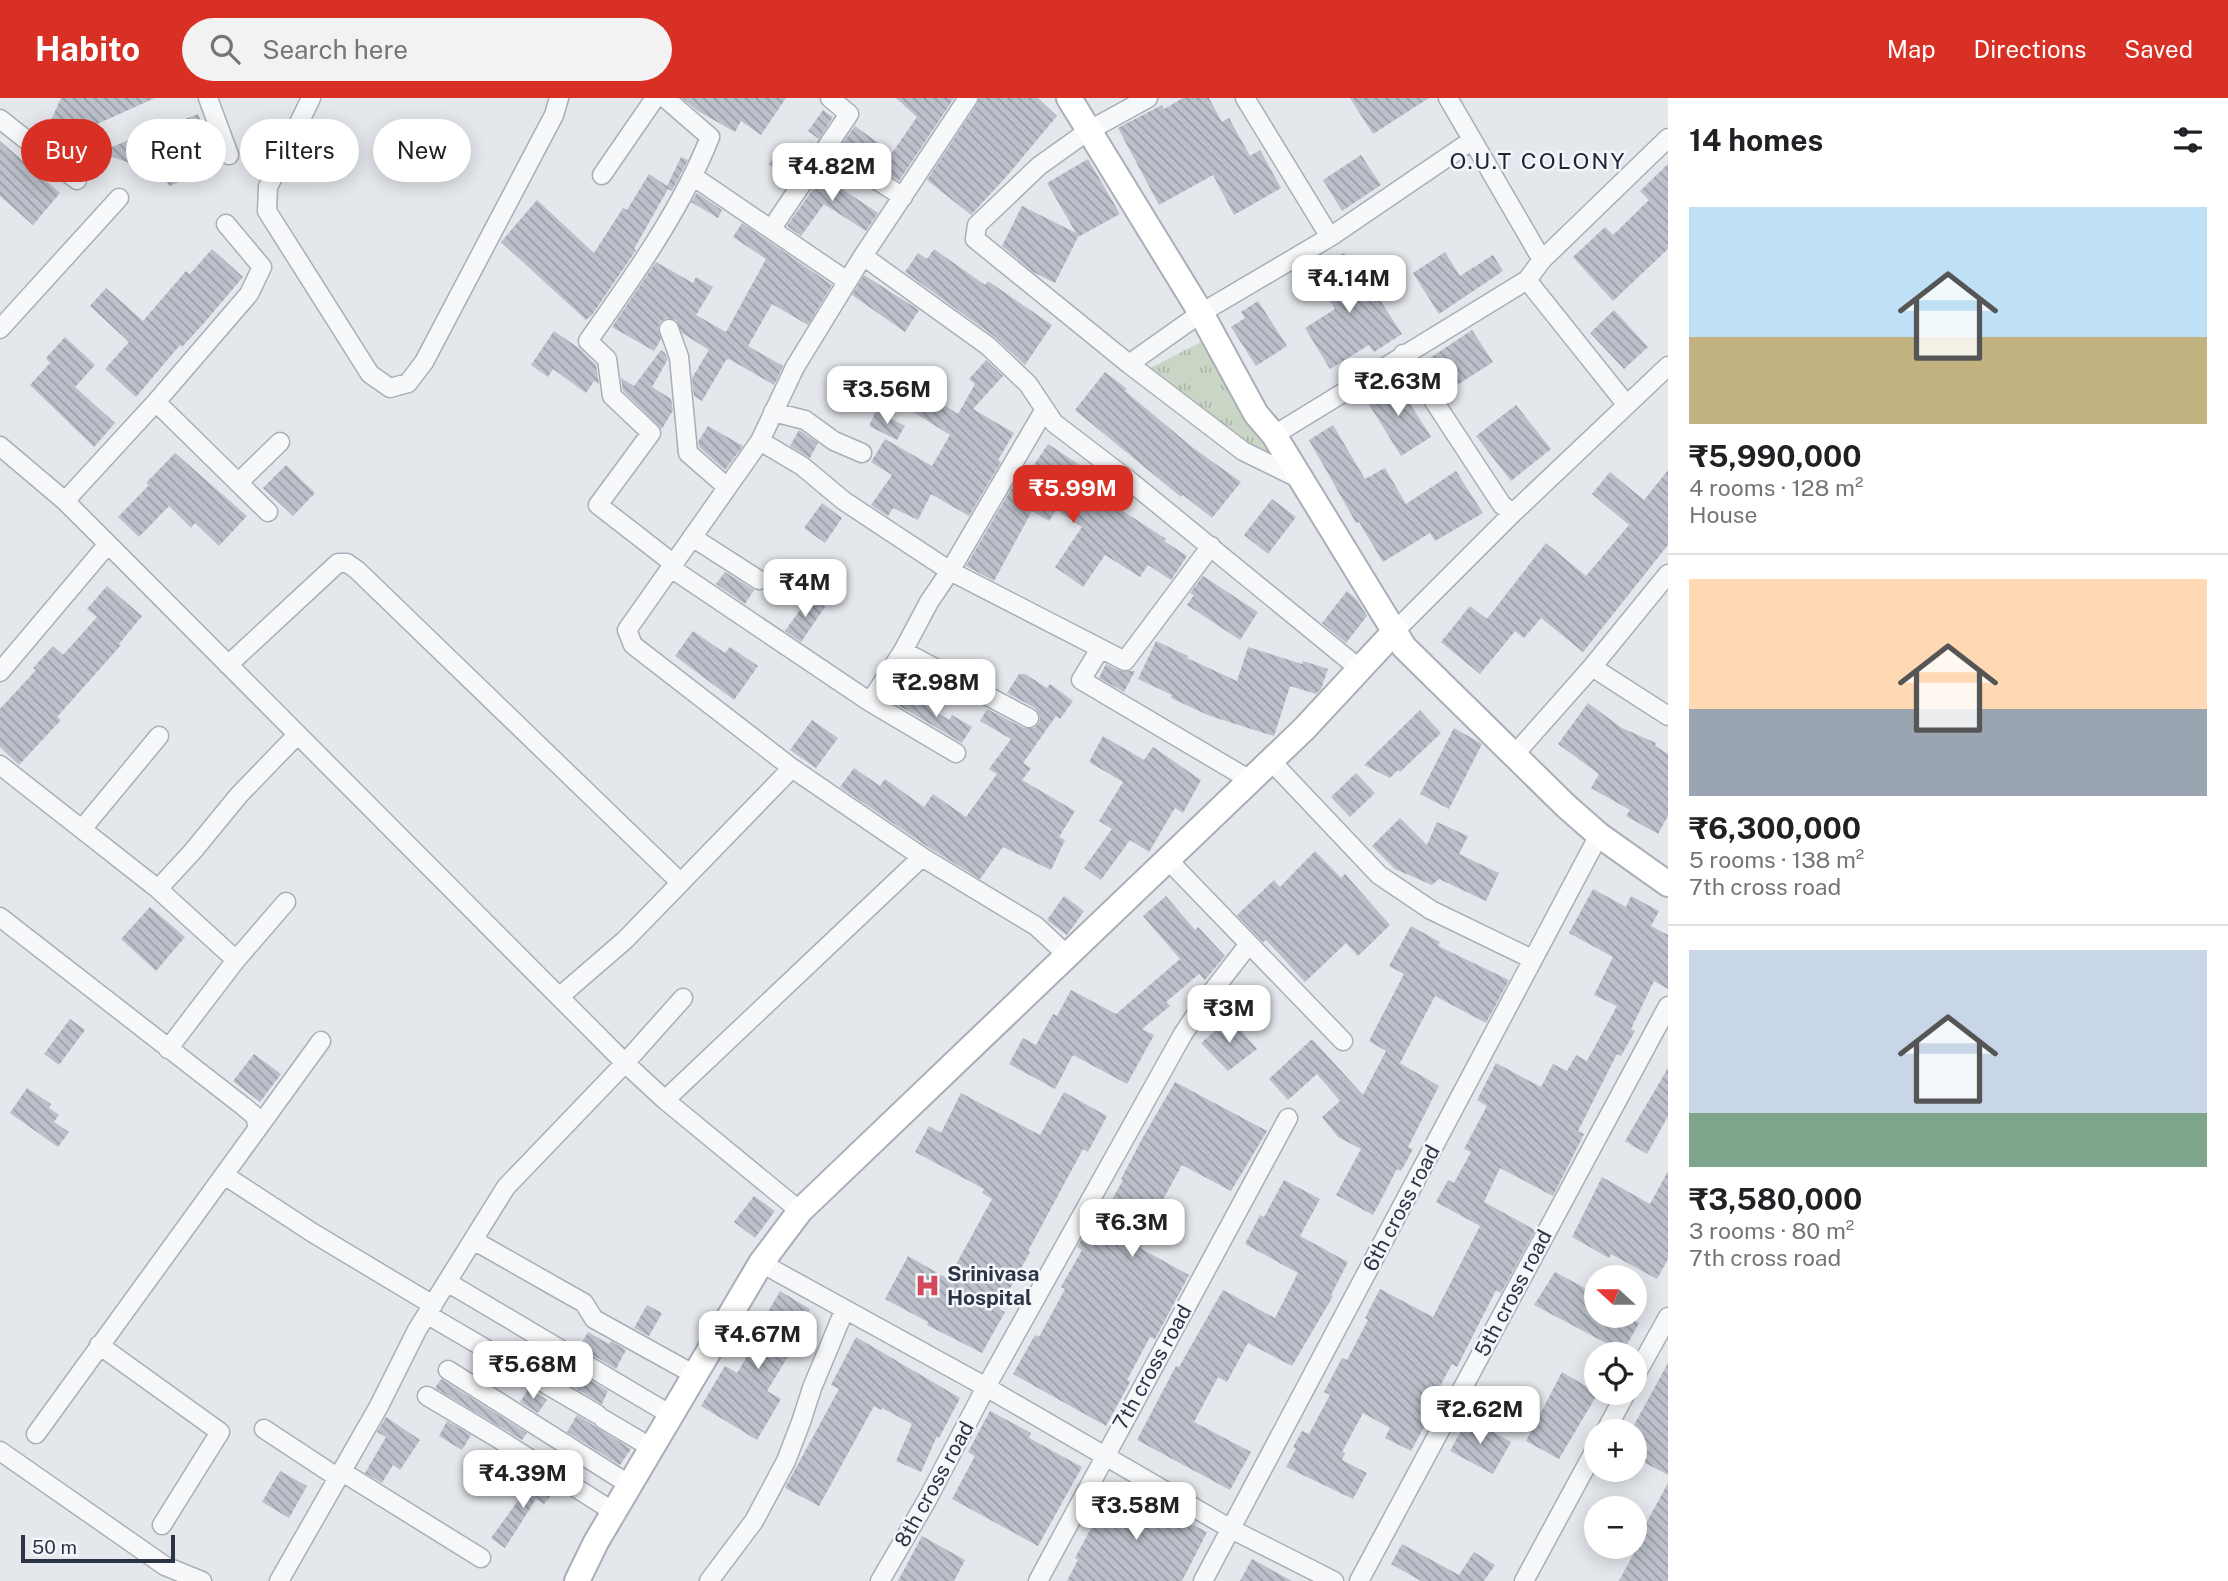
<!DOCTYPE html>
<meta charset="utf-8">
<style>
:root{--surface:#fff;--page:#f2f2f2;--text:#202124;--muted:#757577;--line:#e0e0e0;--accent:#d93025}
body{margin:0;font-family:"Public Sans",sans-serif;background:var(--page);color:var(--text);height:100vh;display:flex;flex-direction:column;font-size:26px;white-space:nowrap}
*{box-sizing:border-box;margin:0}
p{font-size:23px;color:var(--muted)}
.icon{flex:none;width:38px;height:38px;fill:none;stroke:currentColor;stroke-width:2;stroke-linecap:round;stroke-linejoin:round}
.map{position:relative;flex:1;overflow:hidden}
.details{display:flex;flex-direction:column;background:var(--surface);width:560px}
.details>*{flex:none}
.hud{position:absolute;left:21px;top:21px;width:665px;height:63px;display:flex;gap:14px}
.needle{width:46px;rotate:291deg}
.buttons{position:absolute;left:1584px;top:1167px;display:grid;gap:14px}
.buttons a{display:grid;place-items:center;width:63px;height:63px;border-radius:50%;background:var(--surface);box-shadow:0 4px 18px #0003;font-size:35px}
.scale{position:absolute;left:21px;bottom:18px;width:154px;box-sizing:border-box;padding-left:7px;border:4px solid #2b3445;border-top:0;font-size:19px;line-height:24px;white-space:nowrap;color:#2b3445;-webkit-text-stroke:5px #f4f6f9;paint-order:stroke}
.price{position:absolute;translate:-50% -60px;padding:0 16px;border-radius:14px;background:#fff;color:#222;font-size:23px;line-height:46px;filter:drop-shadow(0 2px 4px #0008)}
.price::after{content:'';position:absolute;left:50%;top:42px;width:21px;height:16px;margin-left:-10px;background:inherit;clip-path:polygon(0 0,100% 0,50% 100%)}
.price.on{background:var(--accent);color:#fff}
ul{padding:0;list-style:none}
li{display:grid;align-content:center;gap:14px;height:371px;padding:0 21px}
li+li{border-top:2px solid var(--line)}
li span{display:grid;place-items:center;height:217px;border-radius:0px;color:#555}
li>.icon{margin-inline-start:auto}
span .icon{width:126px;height:126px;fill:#fffc;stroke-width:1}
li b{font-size:30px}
h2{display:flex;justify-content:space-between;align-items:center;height:84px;padding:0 21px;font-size:30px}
.chip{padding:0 24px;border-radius:32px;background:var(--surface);box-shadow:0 4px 18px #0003;font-size:24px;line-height:63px}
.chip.on{background:var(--accent);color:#fff}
header{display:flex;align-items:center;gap:42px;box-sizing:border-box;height:98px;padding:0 35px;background:var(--accent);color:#fff}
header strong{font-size:33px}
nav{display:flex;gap:38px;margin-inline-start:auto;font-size:24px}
.search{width:490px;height:63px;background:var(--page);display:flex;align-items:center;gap:18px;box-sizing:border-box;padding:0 24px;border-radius:38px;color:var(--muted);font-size:26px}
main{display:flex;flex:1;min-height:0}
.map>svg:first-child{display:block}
.park{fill:url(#park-tufts)}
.building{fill:url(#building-back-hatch)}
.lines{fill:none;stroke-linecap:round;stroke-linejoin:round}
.street-casing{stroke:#a9aeb7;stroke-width:21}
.secondary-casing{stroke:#a9aeb7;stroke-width:28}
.street{stroke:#f7f8fa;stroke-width:18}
.secondary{stroke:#fff;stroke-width:24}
.labels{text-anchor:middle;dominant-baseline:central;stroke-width:5;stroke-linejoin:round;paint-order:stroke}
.street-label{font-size:21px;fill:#2b3445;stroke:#f4f6f9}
.poi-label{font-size:21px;font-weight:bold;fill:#2b3445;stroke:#f4f6f9;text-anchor:start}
.neighbourhood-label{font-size:23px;letter-spacing:2px;fill:#1d2536;stroke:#f4f6f9}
</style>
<header>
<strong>Habito</strong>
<div class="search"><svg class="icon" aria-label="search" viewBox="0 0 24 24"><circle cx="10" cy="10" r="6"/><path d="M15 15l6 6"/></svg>Search here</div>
<nav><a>Map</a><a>Directions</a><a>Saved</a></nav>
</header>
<main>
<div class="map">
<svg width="1668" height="1483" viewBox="0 0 1668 1483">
<defs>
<pattern id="park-tufts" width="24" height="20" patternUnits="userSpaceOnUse" patternTransform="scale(1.75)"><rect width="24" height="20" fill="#c9d6c5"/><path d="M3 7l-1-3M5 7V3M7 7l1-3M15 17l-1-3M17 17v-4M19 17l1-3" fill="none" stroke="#adb8ab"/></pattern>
<pattern id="building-back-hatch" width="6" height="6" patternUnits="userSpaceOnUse" patternTransform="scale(1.75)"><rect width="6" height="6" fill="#bbc0ca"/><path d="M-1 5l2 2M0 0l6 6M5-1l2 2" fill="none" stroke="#989da6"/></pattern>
</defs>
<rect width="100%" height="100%" fill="#e4e7ec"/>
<path class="park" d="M1203,243l68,114 -24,-10 -97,-77z"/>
<path class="building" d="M61,0h94l-98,44 -13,-6z
M682,0h104l-25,37 -20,-14 -6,11 -37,-21z
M896,0h58l-55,83 -57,-37 13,-18 37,27 25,-36z
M979,0h59l19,18 -51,61 -35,38 -44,-35 50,-76z
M1183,0h26l13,24 7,-4 21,38 10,-6 21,38 -47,27 -21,-40 -54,30 -41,-77 44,-23 2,4z
M1350,0h79l-56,36z
M823,12l10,7 -14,22 -11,-8z
M198,16l9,22 -12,5 11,30 -37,15 -5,-11 -66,-23z
M0,43l60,52 -27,32 -33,-29z
M781,49l14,10 -12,17 -14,-10z
M1361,57l20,30 -39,26 -19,-31z
M681,59l7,3 -16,31 -4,-2 -34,60 2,1 -44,65 -6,5 -85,-78 36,-42 57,53 29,-45 4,2 22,-36 18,12z
M1088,61l32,55 -42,23 -23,46 -22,-11 -31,-26 20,-40 54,27 -29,-50z
M831,66l16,11 -8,12 39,26 -12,18 -42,-27 -23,32 -14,-10z
M1668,66v85l-55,52 -40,-44 32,-30 8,8 36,-35 -9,-9z
M697,95l25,17 -4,8 -27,-16z
M742,125l90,62 -24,40 -36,-21 -24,42 35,20 -9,19 -45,-26 -3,1 -24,41 -8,-5 -2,-18 17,-28 -27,-17 -6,-13 -10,-2 -6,4 -2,6 3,11 -7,12 -42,-24 44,-65 37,21 3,-6 17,10 -17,28 30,17 40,-73 -33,-22z
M212,151l31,28 -39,46 -22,24 -2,-2 -44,52 -31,-28 24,-27 -39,-36 16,-18 37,33 43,-50 4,3z
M934,151l51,36 3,-4 64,44 -27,40 -30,-28 -90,-65 13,-19 9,6z
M1445,154l15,24 33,-21 10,16 -64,43 -26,-41z
M1344,155l28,44 4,-3 26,40 -28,18 -5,-7 -39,24 -25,-41 30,-19 -23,-36z
M864,177l55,35 -14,22 -53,-37z
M1258,203l29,45 -31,20 -25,-39 14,-9 -4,-6z
M1614,212l34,37 -24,22 -34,-36z
M1472,232l21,32 -45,29 -21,-31z
M554,233l26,18 16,16 3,19 -5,-3 -8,12 -33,-24 -5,8 -17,-12z
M65,239l30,28 -20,22 40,36 -21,24 -64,-62 20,-22 -4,-5z
M661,252l4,3 3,6 -16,28 19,12 2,11 -11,19 -39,-38 -2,-13 13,8z
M986,262l17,16 -30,33 41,24 -16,27 3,2 -32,54 -38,-22 -13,26 -25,-12 -5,8 -17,-11 21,-30 -21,-13 14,-23 47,27 18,-31 -43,-27 12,-19 39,25 17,-30 -6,-5z
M1105,274l22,17 -2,2 67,56 49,35 -29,36 -29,-23 -2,2 -106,-87z
M1395,282l36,57 -30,19 -36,-58z
M1516,307l35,44 -40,32 -35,-45z
M876,313l29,15 -8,14 -28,-14z
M1333,327l32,54 20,-11 21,36 50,-33 27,42 -48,28 -5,-8 -47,29 -24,-40 -3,1 -47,-83z
M708,328l35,20 -18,24 -26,-23 -1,-5z
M799,332l19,13 -8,15 -20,-12z
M1048,346l33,22 -2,4 22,15 -6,8 71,46 -2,2 23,15 -16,24 -23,-15 -8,12 -35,-22 -22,32 -28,-20 27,-40 -26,-17 -7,11 -17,-10 -38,70 -28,-15 54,-92 6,3z
M175,355l72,63 -28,30 -24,-23 -4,5 -22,-22 -30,31 -21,-20 31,-32 -3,-2z
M286,367l29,28 -22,23 -30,-28z
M1668,372v75l-85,107 -42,-34 -17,20 -9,-7 -35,43 -39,-32 29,-36 17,13 59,-76 40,33 43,-51 -37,-31 18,-22 34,28z
M1272,401l24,18 -28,37 -24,-19z
M822,405l20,15 -17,25 -21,-15z
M725,474l29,18 -9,14 -29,-20z
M1203,478l55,36 -18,28 -53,-35 7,-10 -4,-2z
M107,488l35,30 -23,28 2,1 -64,72 4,3 -42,45 -19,-18v-38l36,-39 -3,-2 20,-22 10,9 34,-38 -10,-8z
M1347,493l10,9 10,16 -21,27 -24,-20z
M810,498l15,11 -24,35 -16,-11z
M693,533l32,22 5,-6 28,19 -24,34 -59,-44z
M1156,543l32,15 -1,2 50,23 11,-34 54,17 1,-3 25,8 -7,20 -5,5 -26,-8 -16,50 -64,-20 -39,-18 1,-3 -34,-16z
M1106,566l14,7h15l-11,21 -25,-14z
M1019,576h6l22,14 3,-4 23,17 -13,18 -4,-3 -33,47 8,5 -9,12 53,31 -16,26 6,3 -14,30 -48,-23 -23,32 -52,-32 -88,-60 14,-19 26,18 5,-7 39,28 9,-13 33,23 31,-43 -8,-5 22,-30 -31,-18 7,-12 37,19h10l5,-5 1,-6 -5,-9 -28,-15z
M906,595l43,27 3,-5 20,12 -10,16 -64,-38z
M1588,605l34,25 34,15 -1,3 13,8v62l-10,18 -32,-18 4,-6 -39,-22 8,-14 -41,-30z
M1420,612l21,23 -41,39 -2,-2 -8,8 -26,-13z
M812,622l26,18 -22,30 -26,-18z
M1454,630l28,16 -33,65 -29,-15z
M1103,638l41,24 9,-13 48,33 -18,33 -8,-5 -26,44 -19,-12 -29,40 -17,-12 28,-39 -13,-8 24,-39 -34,-20z
M1356,675l19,20 -25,24 -19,-20z
M1400,720l27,27 10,-23 31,14 -9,18 40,19 -13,28 -47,-22 -7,6 -37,-16 -23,-23z
M1315,753l26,27 4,-4 45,51 -32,31 -12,-13 -41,39 -39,-42 -3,2 -26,-27 37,-35 6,7z
M1593,791l33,18 5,-11 28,15 -8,15 17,9v54l-14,-8 -23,48 4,2 -14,25 -4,-2 -39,77 6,3 -31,62 -53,-28 -16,34 51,28 -34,63 -5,-3 -39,77 -5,-3 -28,52 5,2 -18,33 -26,-13 5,-10 -27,-15 -21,39 3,1 -3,7 25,13 -14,26 -67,-32 10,-18 -3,-2 9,-16 7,3 21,-39 -6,-3 18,-34 5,2 21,-40 -3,-2 15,-29 53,28 47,-91 -44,-24 12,-22 6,3 17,-31 -7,-3 23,-43 -10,-6 19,-37 45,24 12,-23 14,7 9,-16 11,6 30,-55 -23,-11 19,-38 -44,-24z
M1064,798l20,15 -17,24 -20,-15z
M1166,798l29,34 3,-3 27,29 -20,24 -6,-6 -33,28 4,4 -28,23 12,6 -27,49 -54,-29 -18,34 -46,-25 14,-26 13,7 17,-31 4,2 14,-26 45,24 64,-55 -37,-43z
M150,809l35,30 -29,34 -35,-32z
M1411,828l29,16 -2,4 71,34 -23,43 -51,-27 -35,67 39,23 -31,61 5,2 -12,22 -4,-2 -24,46 -37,-20 25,-46 -23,-12 -16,-20 18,-16 -23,-27 -29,26 -19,-21 43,-40 51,56 23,-44 -17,-10 35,-67 -15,-8z
M1230,920l27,31 -29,22 -27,-28z
M70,921l15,11 -26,35 -15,-11z
M254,956l27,20 -21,28 -27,-21z
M1668,970v48l-21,38 -22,-13z
M1175,984l92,49 -36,60 -49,-26 -22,40 2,1 -22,42 49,27 -34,64 -5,-2 -23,43 3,2 -24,44 -93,-52 22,-39 4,2 26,-48 -4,-2 21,-37 -5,-3 14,-24 6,3 26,-46 -2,-1 21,-40z
M27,990l24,16 -2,4 10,7 -5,7 15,10 -11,15 -48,-34z
M1064,994l43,24 -19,36 -5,-3 -55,102 2,1 -31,57 6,3 -23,41 -55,-28 1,-3 -43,-23 23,-43 40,23 44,-80 -10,-6 2,-4 -69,-37 14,-26 12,7 20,-40 79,42z
M1668,1073v88l-11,20 -46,-25 -2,4 -37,-21 30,-60 48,27z
M1284,1082l36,19 -20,37 48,26 -17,33 2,1 -41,70 -44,-23 -21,39 -9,-5 -24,45 57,30 -21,38 -93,-50 39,-74 3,1 44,-77 52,28 23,-45 -53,-29 15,-29 4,2z
M754,1098l21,15 -20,27 -21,-16z
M1555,1174l41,22v22h30l13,7 -16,29 -89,-47z
M780,1193l30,18 -19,34 4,2 -28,46 14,8 -24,41 -56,-34 24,-40 12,7 30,-50 -4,-2z
M647,1207l15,8 -13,23 -15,-8z
M588,1234l21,12 2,-3 15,9 -10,19 -37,-22z
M856,1239l104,61 -21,40 -2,-2 -16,36 -25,-11 16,-37 -30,-16 -1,2 -7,-4 -55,100 -34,-18 54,-99 -8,-4z
M1668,1265v112l-34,-18v-32z
M1562,1274l36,21 -39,66 -33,-18z
M583,1278l25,15 -6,13 -25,-15z
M441,1281l86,54 -5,7 -87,-52z
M529,1290l18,12 -9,13 -18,-11z
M990,1313l41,22 -2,5 53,29 -44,79 -86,-47 23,-43 -7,-4z
M577,1317l54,34 -11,16 -53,-33z
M386,1319l34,23 -20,30 -7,-5 -11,18 -17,-10 21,-36 -9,-5z
M1468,1320l43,24 -18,32 -43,-23z
M447,1323l24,14 -9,15 -23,-14z
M280,1373l27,15 -18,32 -27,-16z
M536,1378l20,13 -12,15 -8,-5 -31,49 -14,-10z
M1110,1385l97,49 -25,49h-115l11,-21 -3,-2 19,-35 -5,-2z
M1668,1385v98h-49l16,-30 -3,-2z
M922,1438l43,24 -11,21h-56z
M1402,1446l57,31 15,-23 21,13 -11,16h-63l-30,-17z
M1252,1461l40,22h-52z"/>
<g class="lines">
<defs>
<path id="street" d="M208,0l21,57
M311,0l-43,89 -1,24 103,163 20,14 18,-5 16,-21 130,-247 5,-17
M665,0l45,39c-29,73 -77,140 -122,204l19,18 5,37 39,37 -53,72 76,59
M968,0l-105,158 -68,111 -35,74 -133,189 6,15 159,123 130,89 114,69 31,29
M1148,0l-60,33 -49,35 -62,59 -2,14 154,125 72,-51 129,-76 141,-96
M1245,0l85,139
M1448,0l94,162
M0,21l77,61
M827,50l76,49
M602,77l53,-77
M694,79l153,104
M772,130l77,-114 -19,-16
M863,158l125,90 40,38 26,39 77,59 230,188
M1527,182l99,124
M0,231l119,-131
M669,231l10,28 9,96 39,34
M1403,256l99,151 11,8
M1129,266l114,87 57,28
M156,304l112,110
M773,314l32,8 29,21 28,12
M1274,337l253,-155 15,-20 126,-122
M760,343l42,25 42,35 106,70 175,90 86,-115
M0,348l65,55 43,43 517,519 40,37 135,111
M238,385l42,-41
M65,403l91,-99 93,-108 13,-27 -36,-43
M692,439l67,43
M671,470l199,134 86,51
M1396,532l117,-117 155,-147
M1100,551l-19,31 169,100
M903,553l126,67
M228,567l110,-102h9l10,7 323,312
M1592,569l76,49
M0,574l108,-128
M870,604l33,-51 26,-49 21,-31 95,-162
M1514,657l78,-88 76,-93
M1271,663l108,114 52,35 101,49
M0,667l158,124
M82,731l77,-93
M1167,761l176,182
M0,819l243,189 12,10 3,12 -222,306
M236,862l50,-58
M559,899l66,-57 167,-172
M168,951l68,-89 -78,-71 35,-38 46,-56 58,-60
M665,1002l257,-243
M258,1030l63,-87
M224,1077l89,58 120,72
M473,1142l111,63 10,16 101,56
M761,1165l225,124 245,142 103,52
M447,1184l224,133
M428,1217l169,99
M99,1247l121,87 -58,93
M448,1272l182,115
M1634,1280l34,-61
M427,1298l67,40 120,76
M603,1321l49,29
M264,1331l73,48
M1605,1334l21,-39
M0,1353l165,115 37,15
M341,1373l140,87
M279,1483l100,-175 38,-76 89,-143 119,-124 58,-65
M709,1483l45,-60 32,-60 15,-39 11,-34 32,-77
M880,1483l47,-81 59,-113 197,-353 25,-37 41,-53
M1038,1483l250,-463
M1203,1483l396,-746
M1359,1483l309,-575
M1524,1483l72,-133"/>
<path id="secondary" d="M1069,0l132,215 55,101 18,21 130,212 162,159 33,29 69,49
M577,1483l19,-39 165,-279 39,-52 504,-482 92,-99"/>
</defs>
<use href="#street" class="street-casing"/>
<use href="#secondary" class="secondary-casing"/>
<use href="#street" class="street"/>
<use href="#secondary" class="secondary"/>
</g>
<defs>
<symbol id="hospital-bare" viewBox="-9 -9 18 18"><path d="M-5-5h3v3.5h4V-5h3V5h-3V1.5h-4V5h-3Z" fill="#d1495b" stroke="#f4f6f9" stroke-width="2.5" paint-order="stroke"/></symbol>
</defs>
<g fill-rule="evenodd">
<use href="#hospital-bare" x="910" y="1170" width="35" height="35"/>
</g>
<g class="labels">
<g class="street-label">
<text transform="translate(1401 1110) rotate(-62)">6th cross road</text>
<text transform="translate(1513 1195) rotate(-62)">5th cross road</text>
<text transform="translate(1152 1269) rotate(-61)">7th cross road</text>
<text transform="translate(934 1386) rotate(-61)">8th cross road</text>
</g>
<g class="poi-label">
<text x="947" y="1175">Srinivasa<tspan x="947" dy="24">Hospital</tspan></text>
</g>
<g class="neighbourhood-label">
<text x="1538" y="62">O.U.T COLONY</text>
</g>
</g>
</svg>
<div class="buttons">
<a><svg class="needle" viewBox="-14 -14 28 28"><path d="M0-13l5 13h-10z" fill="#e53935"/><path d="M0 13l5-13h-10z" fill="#757577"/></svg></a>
<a><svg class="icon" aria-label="locate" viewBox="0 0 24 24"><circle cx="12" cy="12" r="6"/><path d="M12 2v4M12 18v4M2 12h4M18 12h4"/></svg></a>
<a>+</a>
<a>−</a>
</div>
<div class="scale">50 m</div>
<b class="price" style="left:832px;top:105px">₹4.82M</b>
<b class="price" style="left:1349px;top:217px">₹4.14M</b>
<b class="price" style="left:1398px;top:320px">₹2.63M</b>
<b class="price" style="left:887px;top:328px">₹3.56M</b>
<b class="price on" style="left:1073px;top:427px">₹5.99M</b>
<b class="price" style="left:805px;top:521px">₹4M</b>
<b class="price" style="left:936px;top:621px">₹2.98M</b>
<b class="price" style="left:1229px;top:947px">₹3M</b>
<b class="price" style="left:1132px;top:1161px">₹6.3M</b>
<b class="price" style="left:758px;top:1273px">₹4.67M</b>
<b class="price" style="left:533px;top:1303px">₹5.68M</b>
<b class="price" style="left:1480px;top:1348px">₹2.62M</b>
<b class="price" style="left:523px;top:1412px">₹4.39M</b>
<b class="price" style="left:1136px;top:1444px">₹3.58M</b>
<div class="hud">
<a class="chip on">Buy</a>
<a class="chip">Rent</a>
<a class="chip">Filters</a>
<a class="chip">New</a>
</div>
</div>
<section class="details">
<h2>14 homes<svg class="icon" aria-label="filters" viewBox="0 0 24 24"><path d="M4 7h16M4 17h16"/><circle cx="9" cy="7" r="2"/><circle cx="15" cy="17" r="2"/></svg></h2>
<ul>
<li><span style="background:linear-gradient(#bfe0f5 60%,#c2b280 0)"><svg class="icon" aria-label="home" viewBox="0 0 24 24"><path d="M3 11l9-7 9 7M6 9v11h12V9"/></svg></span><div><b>₹5,990,000</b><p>4 rooms · 128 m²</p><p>House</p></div></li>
<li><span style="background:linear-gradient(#ffd9b3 60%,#9aa5b1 0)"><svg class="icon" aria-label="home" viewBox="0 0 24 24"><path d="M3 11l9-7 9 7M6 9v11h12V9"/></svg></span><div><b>₹6,300,000</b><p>5 rooms · 138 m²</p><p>7th cross road</p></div></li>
<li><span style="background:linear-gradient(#c9d6e8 75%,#7fa58c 0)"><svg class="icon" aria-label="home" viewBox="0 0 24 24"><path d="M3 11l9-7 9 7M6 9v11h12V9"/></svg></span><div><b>₹3,580,000</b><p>3 rooms · 80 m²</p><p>7th cross road</p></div></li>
</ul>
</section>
</main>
